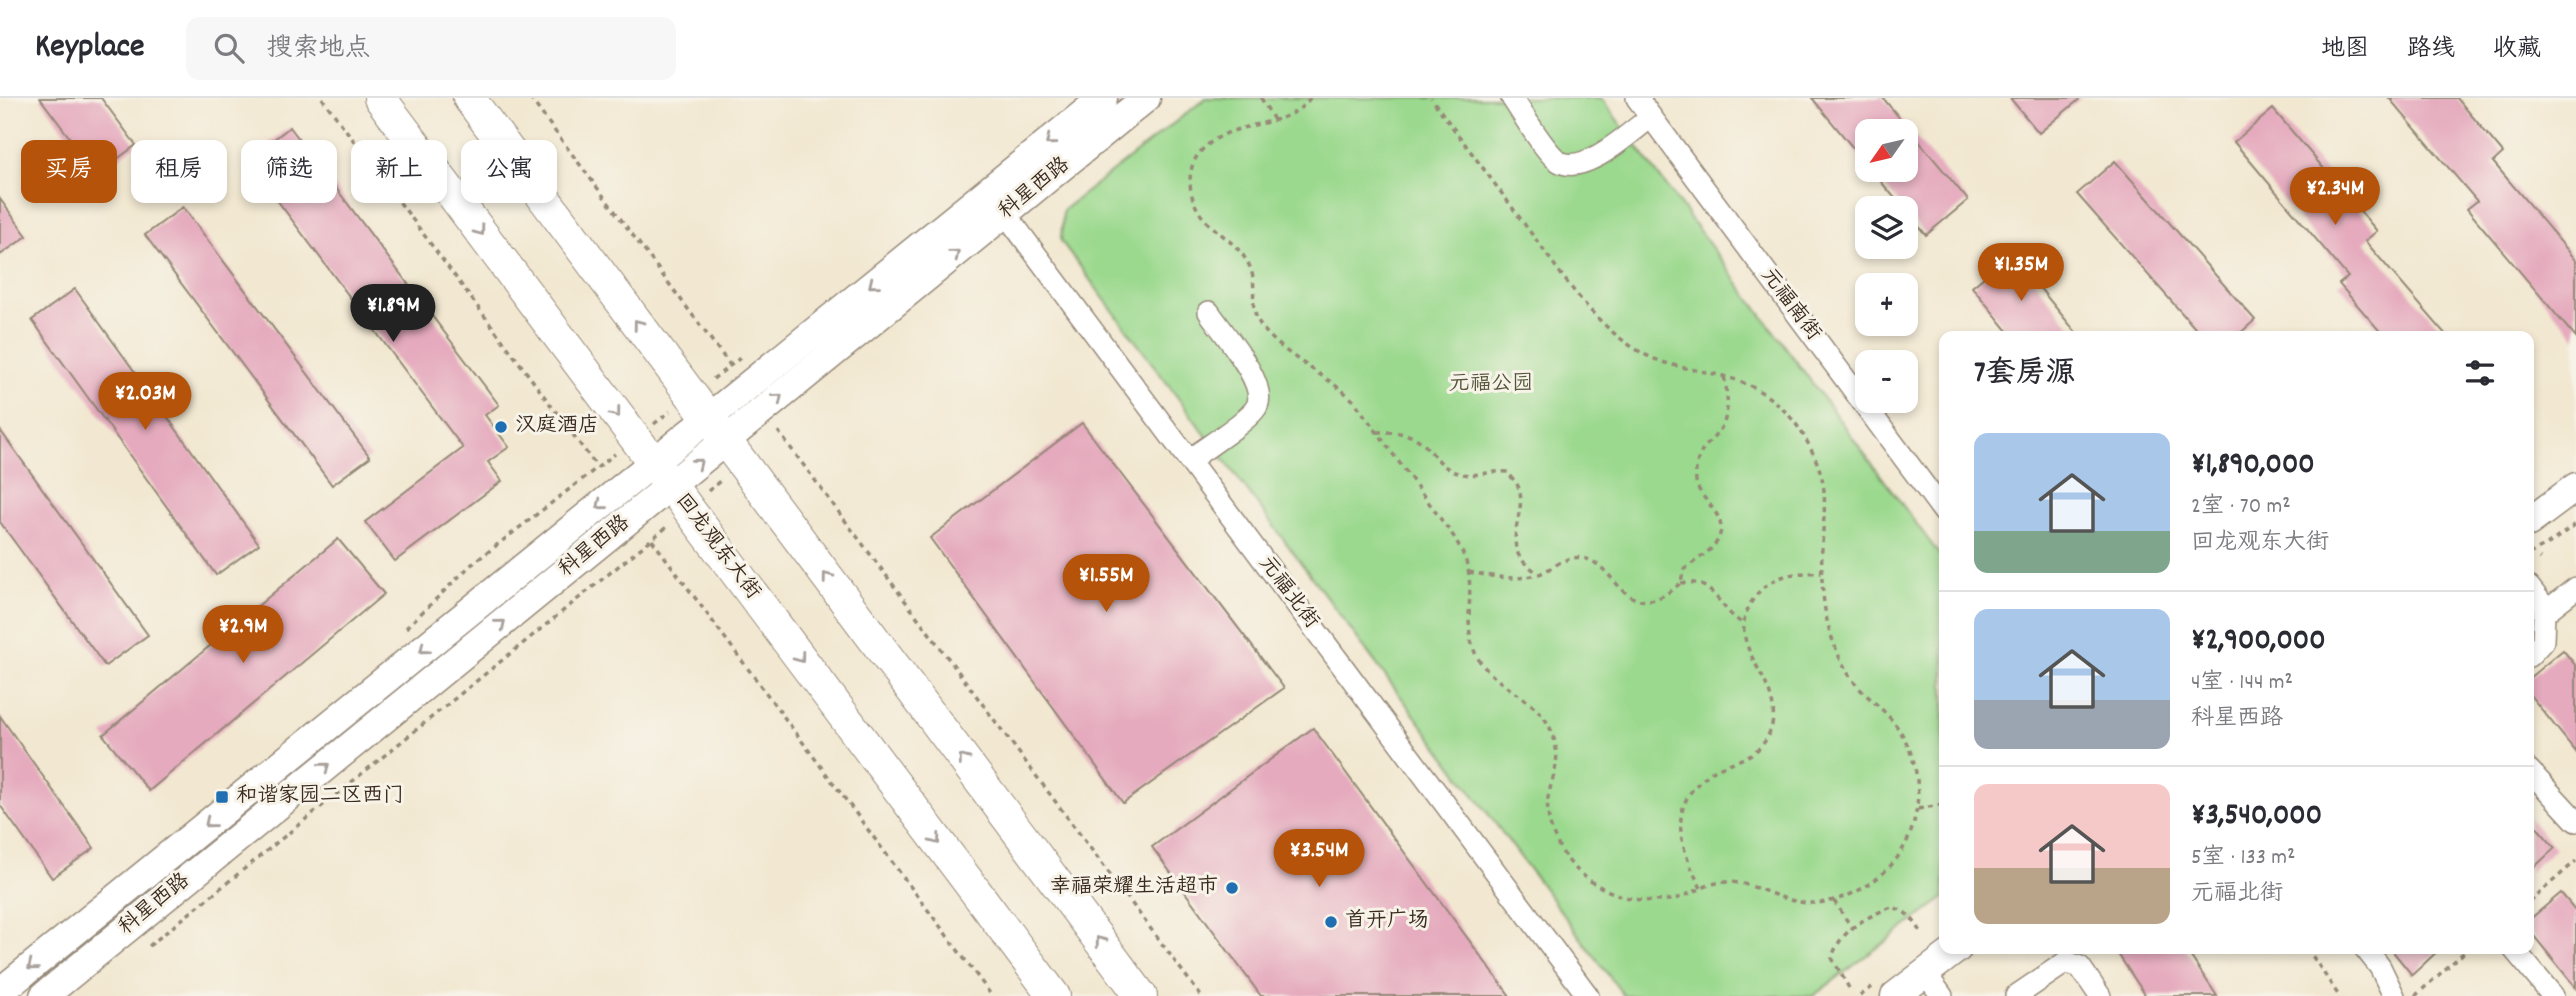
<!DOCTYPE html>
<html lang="zh">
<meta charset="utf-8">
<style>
:root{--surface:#fff;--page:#f7f7f7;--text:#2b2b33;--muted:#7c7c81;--line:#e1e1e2;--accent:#b45309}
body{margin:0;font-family:Dekko,"LXGW WenKai TC",sans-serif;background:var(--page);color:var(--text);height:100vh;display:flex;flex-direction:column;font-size:26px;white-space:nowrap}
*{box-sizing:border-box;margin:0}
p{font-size:23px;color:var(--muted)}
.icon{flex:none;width:38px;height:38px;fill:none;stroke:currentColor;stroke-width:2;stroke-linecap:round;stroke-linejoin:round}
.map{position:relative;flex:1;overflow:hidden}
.side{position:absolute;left:1939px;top:233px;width:595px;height:623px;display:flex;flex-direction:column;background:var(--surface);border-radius:14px;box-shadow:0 4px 10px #0003}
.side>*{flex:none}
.banner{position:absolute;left:21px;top:42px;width:665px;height:63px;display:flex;gap:14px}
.needle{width:46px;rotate:236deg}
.controls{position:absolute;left:1855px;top:21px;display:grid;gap:14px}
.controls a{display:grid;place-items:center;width:63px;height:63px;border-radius:14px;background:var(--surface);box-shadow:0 4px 10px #0003;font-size:35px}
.price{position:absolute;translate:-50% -60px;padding:0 16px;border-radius:24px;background:var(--accent);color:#fff;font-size:23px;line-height:46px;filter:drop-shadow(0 2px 4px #0008)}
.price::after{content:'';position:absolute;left:50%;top:42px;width:21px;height:16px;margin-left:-10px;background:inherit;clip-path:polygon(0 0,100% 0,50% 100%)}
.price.current{background:#222;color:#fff}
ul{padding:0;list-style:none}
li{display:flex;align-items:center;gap:21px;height:175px;padding:0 35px}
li+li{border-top:2px solid var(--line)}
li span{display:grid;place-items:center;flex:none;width:196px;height:140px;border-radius:14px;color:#555}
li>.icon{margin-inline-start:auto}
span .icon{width:84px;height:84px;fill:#fffc;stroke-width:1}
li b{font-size:30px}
h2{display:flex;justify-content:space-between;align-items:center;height:84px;padding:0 35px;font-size:30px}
.pill{padding:0 24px;border-radius:14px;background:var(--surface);box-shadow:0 4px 10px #0003;font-size:24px;line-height:63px}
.pill.current{background:var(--accent);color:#fff}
header{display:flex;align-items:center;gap:42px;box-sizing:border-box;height:98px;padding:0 35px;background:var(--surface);border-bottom:2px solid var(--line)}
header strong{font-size:33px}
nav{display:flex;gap:38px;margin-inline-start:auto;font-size:24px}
.search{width:490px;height:63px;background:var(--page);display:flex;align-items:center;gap:18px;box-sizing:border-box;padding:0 24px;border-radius:14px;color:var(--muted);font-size:26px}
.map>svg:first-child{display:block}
.green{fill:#9bd98e;stroke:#6b8256;stroke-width:2}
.building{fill:#e5aabe}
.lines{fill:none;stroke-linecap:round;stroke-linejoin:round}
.street-casing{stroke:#968978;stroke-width:24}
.secondary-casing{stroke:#968978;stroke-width:31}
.primary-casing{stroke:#968978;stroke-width:34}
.path{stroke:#968978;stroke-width:3.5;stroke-dasharray:5 5;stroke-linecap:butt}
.street{stroke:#fff;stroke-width:21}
.secondary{stroke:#fff;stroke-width:28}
.primary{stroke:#fff;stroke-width:32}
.oneway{stroke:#a79f9a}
.poi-dot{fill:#1f6fb2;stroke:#f7f3e8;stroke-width:2.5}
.labels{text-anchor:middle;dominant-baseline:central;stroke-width:6;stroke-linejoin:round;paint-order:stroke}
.street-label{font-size:21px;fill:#3b2a1e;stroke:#f7f3e8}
.park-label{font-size:21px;fill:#53563a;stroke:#f7f3e8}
.poi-label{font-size:21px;fill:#3b2a1e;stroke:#f7f3e8;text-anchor:start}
</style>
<header>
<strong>Keyplace</strong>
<div class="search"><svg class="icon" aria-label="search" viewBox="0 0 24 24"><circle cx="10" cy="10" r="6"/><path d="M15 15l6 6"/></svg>搜索地点</div>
<nav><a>地图</a><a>路线</a><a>收藏</a></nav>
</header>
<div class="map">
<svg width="2576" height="898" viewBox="0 0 2576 898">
<rect width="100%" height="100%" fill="#f7f3e8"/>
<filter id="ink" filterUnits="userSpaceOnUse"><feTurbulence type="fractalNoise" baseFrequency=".0143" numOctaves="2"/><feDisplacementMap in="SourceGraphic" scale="14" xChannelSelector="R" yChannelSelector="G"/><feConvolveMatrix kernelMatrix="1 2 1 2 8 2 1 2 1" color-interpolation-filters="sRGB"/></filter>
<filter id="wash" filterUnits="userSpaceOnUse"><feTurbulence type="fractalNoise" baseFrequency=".00686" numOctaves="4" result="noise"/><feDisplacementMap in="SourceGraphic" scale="28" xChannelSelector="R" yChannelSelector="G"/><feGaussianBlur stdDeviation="1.57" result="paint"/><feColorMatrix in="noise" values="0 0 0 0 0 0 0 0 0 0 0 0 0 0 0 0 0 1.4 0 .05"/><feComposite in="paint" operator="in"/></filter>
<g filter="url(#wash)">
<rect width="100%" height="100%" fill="#f2e8d1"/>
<path class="green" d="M1206,0h395l343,463v337l-131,98h-189l-563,-755 2,-31z"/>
<g id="blocks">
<path class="building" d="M40,0h61l35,47 -39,29z
M1812,0h71l85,102 -42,35 -55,-65h35v-39h-39v34z
M2010,0h71l-42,35z
M2389,0h68l46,55 -10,9 83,98v78l-109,-129 10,-8z
M2273,11l104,122 -12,10 82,95h-63l-45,-52 9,-7 -114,-135z
M290,29l209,278 -14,10 24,32 -21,15 14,19 -107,80 -30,-39 98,-74 -216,-288z
M2115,63l140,159 -18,16h-35l-125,-142z
M0,101l27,37 -27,19z
M183,109l187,250 -38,28 -187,-250z
M2012,156l67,82h-67l-40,-49z
M75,191l184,255 -43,31 -184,-255z
M1082,325l202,265 -161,115 -193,-265z
M0,332l148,205 -43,31 -105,-144z
M338,441l46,55 -235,197 -46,-56z
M2563,552l13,16v86l-47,-58v-16z
M0,618l94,132 -42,30 -52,-73z
M1313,630l197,268h-249l-109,-149z
M2529,720l26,30 -26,24z
M2561,795l15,18v77l-47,-58v-10z
M2114,850h71l32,48h-71z
M2390,850h51l-29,27z"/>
</g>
</g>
<g filter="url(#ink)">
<use href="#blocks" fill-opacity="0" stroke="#968978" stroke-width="2"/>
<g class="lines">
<defs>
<path id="street" d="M1512,0c11,16 31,51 45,62 25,19 73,-28 94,-43
M1637,0l307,414
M996,103l592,795
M1189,362c14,-10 62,-41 68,-54 11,-23 -35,-74 -48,-94
M2529,489l18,23
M2529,558l14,-15 1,-28 32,-25
M2529,672l47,51
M2365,850l15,19 14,29
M2513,850l40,48
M1925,875l17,23
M2016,898l50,-34 14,5 20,29"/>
<path id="secondary" d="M2529,424l47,-35
M0,894l1103,-894
M44,898l1102,-898
M1895,898l63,-48"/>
<path id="primary" d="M380,0l674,898
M469,0l672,898"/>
</defs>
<use href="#street" class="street-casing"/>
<use href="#secondary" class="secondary-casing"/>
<use href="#primary" class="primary-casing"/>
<path class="path" d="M322,0l275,369
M530,0l200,267
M1261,0l13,22
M1310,0c-25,34 -75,18 -108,52 -19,19 -14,53 5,72 16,15 33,24 43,45 10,25 -6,40 16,65 25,28 61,43 88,69l100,136c7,12 14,25 15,39 3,28 -6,59 10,84 24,36 69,37 77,88 3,19 -5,32 -8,50 -3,25 10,53 27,70 26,26 67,39 103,30 16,-5 31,-16 48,-16 33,0 55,23 91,21 30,-2 62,-21 80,-45 26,-36 27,-84 6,-122 -10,-18 -26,-31 -41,-45 -16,-16 -25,-37 -32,-59 -8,-27 -9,-58 -8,-86 1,-22 5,-46 0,-68 -3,-13 -10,-28 -17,-40 -16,-29 -46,-53 -79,-61 -28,-8 -56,-9 -82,-23 -51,-28 -82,-80 -116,-125 -32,-44 -65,-87 -97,-131
M713,281l27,-21
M654,326l16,-13
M778,333l423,565
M1377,334c14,0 31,0 43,9 14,11 20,27 38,32 16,5 33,-3 50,-1 3,5 8,10 10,14 10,24 -13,50 3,73 4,5 12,10 17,15
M708,393l13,-11
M652,442l340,456
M2529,456l18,-9 29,-21
M2539,460l1,1
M1469,474c23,4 47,10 70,2 15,-6 26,-19 44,-16 31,6 38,54 75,40 8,-3 16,-10 23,-15l2,-12c12,-12 33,-20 37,-37 6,-21 -21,-34 -24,-53 -3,-37 22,-38 29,-62 4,-14 2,-29 -1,-43
M1681,485c34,-5 37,26 61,40
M406,530l65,-63 144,-111
M1918,711l26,-5
M1701,790c-18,-34 -35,-77 0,-107 5,-5 11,-10 17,-13 23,-9 45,-13 53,-40 16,-50 -57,-84 -13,-135 17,-19 39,-21 63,-20
M1834,803l18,27
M2529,804l47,-41
M149,848l519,-420
M2307,850l32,48
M1849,890l-17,-30c7,-27 35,-42 60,-51 16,4 22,14 30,26
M1860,898l12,-9
M2415,898l54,-48"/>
<use href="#street" class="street"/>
<use href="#secondary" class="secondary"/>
<use href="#primary" class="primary"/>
</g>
<defs><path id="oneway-chevron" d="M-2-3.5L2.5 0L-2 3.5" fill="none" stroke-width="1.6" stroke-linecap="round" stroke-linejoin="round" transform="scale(1.75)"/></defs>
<g class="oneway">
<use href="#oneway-chevron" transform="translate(1050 43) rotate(141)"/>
<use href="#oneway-chevron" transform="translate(480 133) rotate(53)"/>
<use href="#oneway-chevron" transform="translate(955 156) rotate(-39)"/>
<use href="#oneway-chevron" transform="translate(873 186) rotate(141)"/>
<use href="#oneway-chevron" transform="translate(638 226) rotate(-127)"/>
<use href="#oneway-chevron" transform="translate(778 300) rotate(-40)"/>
<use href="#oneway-chevron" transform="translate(616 315) rotate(53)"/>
<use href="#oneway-chevron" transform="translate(698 365) rotate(-39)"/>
<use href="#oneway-chevron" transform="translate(601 407) rotate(141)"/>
<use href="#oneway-chevron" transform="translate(827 479) rotate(-127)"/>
<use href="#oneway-chevron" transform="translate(501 526) rotate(-39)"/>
<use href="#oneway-chevron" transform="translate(424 551) rotate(141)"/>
<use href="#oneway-chevron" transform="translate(800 560) rotate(53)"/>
<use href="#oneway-chevron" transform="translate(963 661) rotate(-127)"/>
<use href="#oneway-chevron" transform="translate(325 669) rotate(-39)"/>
<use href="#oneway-chevron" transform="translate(209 725) rotate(141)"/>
<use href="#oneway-chevron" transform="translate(936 742) rotate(53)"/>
<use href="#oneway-chevron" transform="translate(1100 843) rotate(-127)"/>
<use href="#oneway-chevron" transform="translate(32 868) rotate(141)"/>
</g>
</g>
<g class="poi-dot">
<circle cx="501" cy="329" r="7"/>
<rect x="215" y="692" width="14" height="14" rx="3.5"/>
<circle cx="1232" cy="790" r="7"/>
<circle cx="1331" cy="824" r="7"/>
</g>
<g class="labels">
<g class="street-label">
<text transform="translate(1035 91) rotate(-39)">科星西路</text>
<text transform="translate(1790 207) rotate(53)">元福南街</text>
<text transform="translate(595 449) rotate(-39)">科星西路</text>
<text transform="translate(717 449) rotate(53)">回龙观东大街</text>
<text transform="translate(1288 495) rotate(53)">元福北街</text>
<text transform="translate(155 807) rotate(-39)">科星西路</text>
</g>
<g class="park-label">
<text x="1491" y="287">元福公园</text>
</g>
<g class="poi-label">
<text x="515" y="329">汉庭酒店</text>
<text x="236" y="699">和谐家园二区西门</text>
<text x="1218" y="790" text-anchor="end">幸福荣耀生活超市</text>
<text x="1345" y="824">首开广场</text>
</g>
</g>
</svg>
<div class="controls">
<a><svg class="needle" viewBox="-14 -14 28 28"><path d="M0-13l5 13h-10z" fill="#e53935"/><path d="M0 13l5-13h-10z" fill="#7c7c81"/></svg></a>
<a><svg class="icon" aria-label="layers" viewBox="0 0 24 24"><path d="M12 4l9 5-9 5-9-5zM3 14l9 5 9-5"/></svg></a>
<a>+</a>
<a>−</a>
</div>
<b class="price" style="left:2335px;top:129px">¥2.34M</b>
<b class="price" style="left:2021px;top:205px">¥1.35M</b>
<b class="price current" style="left:393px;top:246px">¥1.89M</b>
<b class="price" style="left:145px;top:334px">¥2.03M</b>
<b class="price" style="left:1106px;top:516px">¥1.55M</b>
<b class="price" style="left:243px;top:567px">¥2.9M</b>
<b class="price" style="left:1319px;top:791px">¥3.54M</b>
<div class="banner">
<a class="pill current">买房</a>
<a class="pill">租房</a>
<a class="pill">筛选</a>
<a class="pill">新上</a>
<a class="pill">公寓</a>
</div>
<section class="side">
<h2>7套房源<svg class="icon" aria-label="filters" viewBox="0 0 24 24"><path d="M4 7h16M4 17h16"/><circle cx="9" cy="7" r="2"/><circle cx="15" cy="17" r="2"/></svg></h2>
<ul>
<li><span style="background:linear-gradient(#a9c7e8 70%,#7fa58c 0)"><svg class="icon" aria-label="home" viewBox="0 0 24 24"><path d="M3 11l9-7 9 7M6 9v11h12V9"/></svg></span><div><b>¥1,890,000</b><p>2室 · 70 m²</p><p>回龙观东大街</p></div></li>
<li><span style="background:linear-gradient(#a9c7e8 65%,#9aa5b1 0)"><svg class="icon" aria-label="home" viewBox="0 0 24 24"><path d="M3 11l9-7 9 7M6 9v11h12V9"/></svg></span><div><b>¥2,900,000</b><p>4室 · 144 m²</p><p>科星西路</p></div></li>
<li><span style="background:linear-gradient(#f6c9c9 60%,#b9a48a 0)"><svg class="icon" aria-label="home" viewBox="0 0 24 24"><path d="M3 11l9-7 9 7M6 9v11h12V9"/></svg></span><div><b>¥3,540,000</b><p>5室 · 133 m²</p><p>元福北街</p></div></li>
</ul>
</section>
</div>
